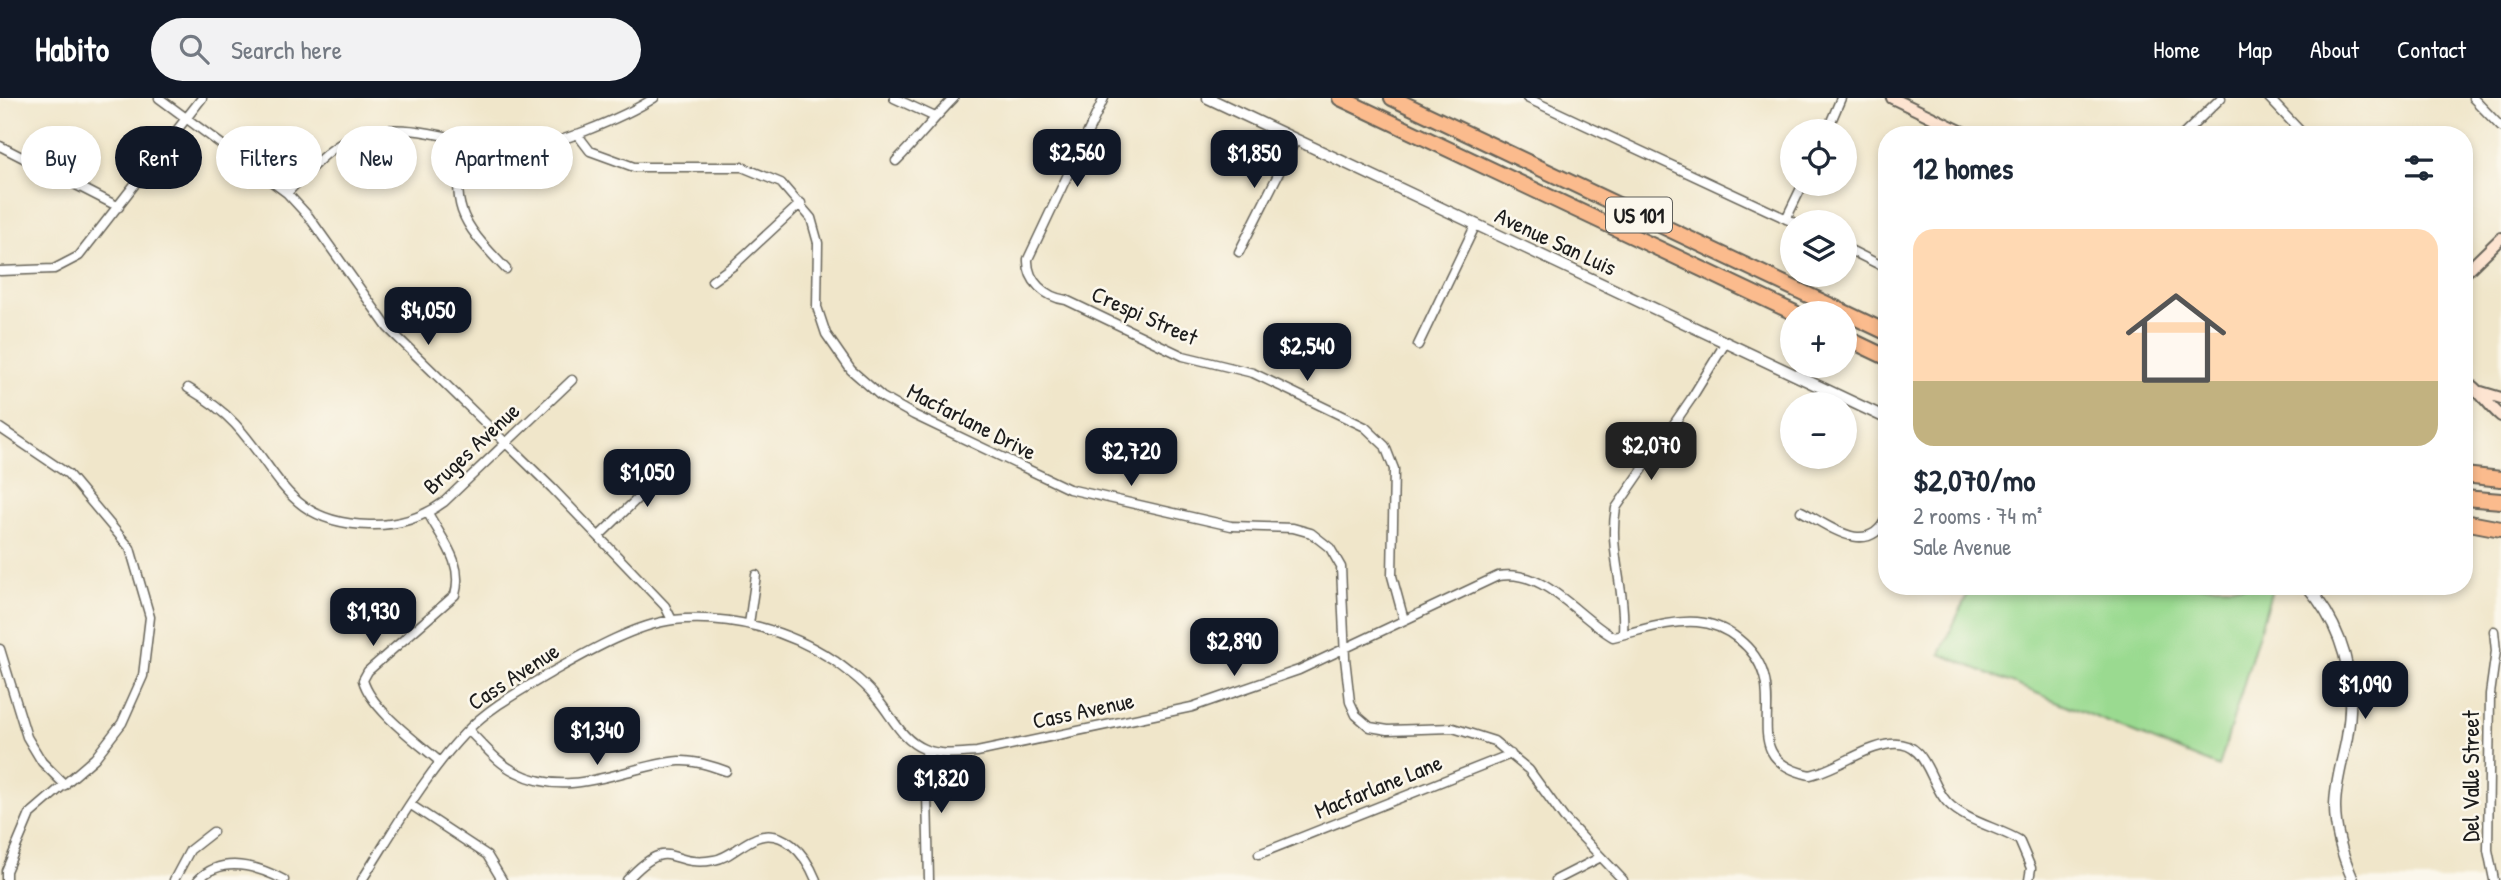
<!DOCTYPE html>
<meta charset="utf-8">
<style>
:root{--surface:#fff;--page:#f2f2f3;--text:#1f2937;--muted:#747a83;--line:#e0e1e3;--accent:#111827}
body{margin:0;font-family:"Patrick Hand",sans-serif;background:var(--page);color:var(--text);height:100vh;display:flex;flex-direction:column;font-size:26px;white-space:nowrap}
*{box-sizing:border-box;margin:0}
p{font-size:23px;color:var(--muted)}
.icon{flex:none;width:38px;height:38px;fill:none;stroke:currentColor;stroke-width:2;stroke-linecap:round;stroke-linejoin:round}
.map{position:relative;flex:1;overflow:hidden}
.side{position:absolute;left:1878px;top:28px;width:595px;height:469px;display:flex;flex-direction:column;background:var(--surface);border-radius:28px;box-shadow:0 4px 10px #0003}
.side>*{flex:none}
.guide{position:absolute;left:21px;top:28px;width:665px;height:63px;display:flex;gap:14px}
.fabs{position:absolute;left:1780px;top:21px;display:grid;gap:14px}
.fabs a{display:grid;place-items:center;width:77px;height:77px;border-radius:50%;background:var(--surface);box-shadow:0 4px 10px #0003;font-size:35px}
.price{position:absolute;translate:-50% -60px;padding:0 16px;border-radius:14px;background:var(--accent);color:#fff;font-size:23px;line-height:46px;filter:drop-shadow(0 2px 4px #0008)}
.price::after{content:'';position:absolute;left:50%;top:42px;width:21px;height:16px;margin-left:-10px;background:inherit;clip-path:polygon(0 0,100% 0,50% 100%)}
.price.selected{background:#222;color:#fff}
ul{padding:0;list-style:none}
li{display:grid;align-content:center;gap:14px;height:371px;padding:0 35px}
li+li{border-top:2px solid var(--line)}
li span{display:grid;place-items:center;height:217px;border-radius:21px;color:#555}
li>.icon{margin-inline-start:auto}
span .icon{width:126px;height:126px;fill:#fffc;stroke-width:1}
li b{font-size:30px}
h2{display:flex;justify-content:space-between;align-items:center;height:84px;padding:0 35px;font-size:30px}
.tag{padding:0 24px;border-radius:32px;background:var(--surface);box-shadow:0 4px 10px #0003;font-size:24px;line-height:63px}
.tag.selected{background:var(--accent);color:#fff}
header{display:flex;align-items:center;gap:42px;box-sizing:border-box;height:98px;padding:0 35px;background:var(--accent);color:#fff}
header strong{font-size:33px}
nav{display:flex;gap:38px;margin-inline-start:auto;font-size:24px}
.search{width:490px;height:63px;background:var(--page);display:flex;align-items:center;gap:18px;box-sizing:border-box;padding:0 24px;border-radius:38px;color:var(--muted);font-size:26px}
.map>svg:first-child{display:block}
.green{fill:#9ada90;stroke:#5b7b56;stroke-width:2}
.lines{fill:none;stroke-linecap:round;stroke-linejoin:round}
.minor-casing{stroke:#666359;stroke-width:11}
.tertiary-casing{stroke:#666359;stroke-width:13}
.secondary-casing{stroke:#666359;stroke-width:14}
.motorway-casing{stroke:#666359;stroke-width:18}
.minor{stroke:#fff;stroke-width:8}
.tertiary{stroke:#fff;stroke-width:10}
.secondary{stroke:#fde4d1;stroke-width:10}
.motorway{stroke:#fbbb8d;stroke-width:14}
.labels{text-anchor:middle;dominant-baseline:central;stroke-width:5;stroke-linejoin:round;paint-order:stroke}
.shield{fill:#fbf7ec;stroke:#5f5e5a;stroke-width:2}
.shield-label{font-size:21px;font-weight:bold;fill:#1c1c1c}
.street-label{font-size:23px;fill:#1c1c1c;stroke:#fbf7ec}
</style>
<header>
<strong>Habito</strong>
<div class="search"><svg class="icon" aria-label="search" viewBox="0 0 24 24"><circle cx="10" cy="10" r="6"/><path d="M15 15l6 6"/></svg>Search here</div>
<nav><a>Home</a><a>Map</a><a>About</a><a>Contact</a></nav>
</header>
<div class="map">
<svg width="2501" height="782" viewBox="0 0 2501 782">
<rect width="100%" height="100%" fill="#fbf7ec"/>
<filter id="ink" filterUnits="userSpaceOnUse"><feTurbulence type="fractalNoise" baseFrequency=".0143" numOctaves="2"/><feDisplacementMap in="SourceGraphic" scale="14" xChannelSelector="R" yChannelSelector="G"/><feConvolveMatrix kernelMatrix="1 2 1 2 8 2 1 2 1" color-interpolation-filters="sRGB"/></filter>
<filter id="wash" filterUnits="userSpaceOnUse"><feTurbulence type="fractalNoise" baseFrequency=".00686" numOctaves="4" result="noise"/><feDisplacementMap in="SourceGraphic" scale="28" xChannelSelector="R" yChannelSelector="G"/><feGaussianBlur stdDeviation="1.57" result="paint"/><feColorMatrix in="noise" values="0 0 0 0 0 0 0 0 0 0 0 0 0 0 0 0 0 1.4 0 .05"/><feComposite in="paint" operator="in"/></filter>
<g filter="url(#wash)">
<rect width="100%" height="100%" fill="#f0e6ca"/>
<path class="green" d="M1971,488h302l-54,181 -279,-113z"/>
</g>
<g filter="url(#ink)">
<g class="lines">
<defs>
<path id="minor" d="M159,0l128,95 22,24 79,111 164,160 113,118 7,14
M894,0l41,19
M1104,0l-76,161c-1,22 17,38 38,41l117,56 70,17 112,54 20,19 9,23 -2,107 12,44
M1527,0l266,124
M2269,0l35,37
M2473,0l28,29
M1827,33l14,-33
M577,36l13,17 44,16h108l39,16 30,35 7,25 -1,64 9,27 25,36 31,27 32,18 155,74 162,37 62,2 18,5 19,15 11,19 4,91 5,44 6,13 14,12 18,3 65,-2 41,13 35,29 35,48 59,62
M2183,37l38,-37
M463,41c-11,69 -6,79 43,130
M0,48l119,61
M896,63c21,-21 38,-43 58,-63
M287,95c14,-14 29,-32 46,-44 55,-41 122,-5 181,0 30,3 114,-34 140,-51
M1786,121l17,-35
M1844,149l42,21
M1239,154l57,-113
M0,173l54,-2 25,-13 123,-158
M712,183l22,-16 67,-62
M1418,247l58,-121
M188,290c17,10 33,21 47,36 46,50 52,99 134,101 28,1 53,-7 75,-23l128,-122
M0,330l68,46 62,74 20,69 -7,59 -21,47 -27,35 -65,56 -24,57v9
M1801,413c27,14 67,47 85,7
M428,415c15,28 36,50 27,82l-87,76 -5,9c8,29 53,61 76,81
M599,438l76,-74
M749,526l7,-49
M1623,534c3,-42 -15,-82 -7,-124l75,-109 35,-57
M0,551l27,88 15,25 23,23
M468,632c15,14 29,33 48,42 55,29 108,-6 163,-11 15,-1 32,5 47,10
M926,652l3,130
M411,707l76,50 15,25
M1259,756l252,-100
M174,782l16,-30 23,-18
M198,782c24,-25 60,-14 86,0
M362,782c32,-50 62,-104 103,-147 24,-26 57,-43 87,-61 34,-19 82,-47 121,-52 57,-6 115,10 162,41 16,12 31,23 43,39 15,18 24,40 46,49 17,7 36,4 53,3l215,-45 107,-37 199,-94c47,-8 78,40 115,61 27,-6 55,-17 84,-15 29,2 59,25 67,54 12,40 -19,85 46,99 28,-6 53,-28 81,-31 37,-4 37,38 56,58 18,19 49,25 72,38l12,28 -2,12
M627,782c45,-48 41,-11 87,-20 14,-2 25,-14 38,-20 30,-16 54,15 64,40
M1556,782l43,-22
M2494,782l-6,-30 2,-156 6,-43 -2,-20"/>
<path id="tertiary" d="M1208,0l678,320
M2307,488c38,44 50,94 40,151 -4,23 -12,46 -12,70 0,26 8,50 18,73"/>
<path id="secondary" d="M1892,0l77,37
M2464,176l37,-36
M2464,282c16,10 23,24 37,36
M2481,294l20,6"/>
<path id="motorway" d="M1340,0l455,215
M1392,0l494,234
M1844,239l42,20
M2464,377l37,4
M2464,400l37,3
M2464,424l37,7"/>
</defs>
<use href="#minor" class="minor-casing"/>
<use href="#tertiary" class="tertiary-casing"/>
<use href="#secondary" class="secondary-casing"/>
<use href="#motorway" class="motorway-casing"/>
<use href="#minor" class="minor"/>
<use href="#tertiary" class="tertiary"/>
<use href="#secondary" class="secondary"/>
<use href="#motorway" class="motorway"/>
</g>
</g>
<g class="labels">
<rect class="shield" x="1606" y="99.5" width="66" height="35" rx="5"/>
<g class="shield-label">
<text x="1639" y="117">US 101</text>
</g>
<g class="street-label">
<text transform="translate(1556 143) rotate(25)">Avenue San Luis</text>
<text transform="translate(1145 217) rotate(24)">Crespi Street</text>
<text transform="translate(972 323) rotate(27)">Macfarlane Drive</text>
<text transform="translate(471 350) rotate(-43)">Bruges Avenue</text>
<text transform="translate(513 578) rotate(-33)">Cass Avenue</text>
<text transform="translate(1083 612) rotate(-12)">Cass Avenue</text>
<text transform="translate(2470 678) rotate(-90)">Del Valle Street</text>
<text transform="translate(1378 688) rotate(-22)">Macfarlane Lane</text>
</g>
</g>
</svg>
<div class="fabs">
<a><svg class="icon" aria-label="locate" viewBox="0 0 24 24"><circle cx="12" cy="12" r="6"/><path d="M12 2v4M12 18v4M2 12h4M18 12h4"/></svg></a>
<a><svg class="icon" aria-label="layers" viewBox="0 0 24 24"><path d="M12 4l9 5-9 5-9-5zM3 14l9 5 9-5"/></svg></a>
<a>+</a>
<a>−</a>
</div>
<b class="price" style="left:1077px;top:91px">$2,560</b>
<b class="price" style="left:1254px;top:92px">$1,850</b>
<b class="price" style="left:428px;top:249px">$4,050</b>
<b class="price" style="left:1307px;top:285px">$2,540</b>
<b class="price selected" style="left:1651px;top:384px">$2,070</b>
<b class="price" style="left:1131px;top:390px">$2,720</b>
<b class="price" style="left:647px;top:411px">$1,050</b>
<b class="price" style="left:373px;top:550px">$1,930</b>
<b class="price" style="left:1234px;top:580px">$2,890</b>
<b class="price" style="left:2365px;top:623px">$1,090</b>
<b class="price" style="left:597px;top:669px">$1,340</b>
<b class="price" style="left:941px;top:717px">$1,820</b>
<div class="guide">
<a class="tag">Buy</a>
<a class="tag selected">Rent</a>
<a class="tag">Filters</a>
<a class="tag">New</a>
<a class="tag">Apartment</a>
</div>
<section class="side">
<h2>12 homes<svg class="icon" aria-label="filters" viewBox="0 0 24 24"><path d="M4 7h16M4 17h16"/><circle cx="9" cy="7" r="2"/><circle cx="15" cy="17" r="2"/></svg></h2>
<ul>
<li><span style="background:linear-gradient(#ffd9b3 70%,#c2b280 0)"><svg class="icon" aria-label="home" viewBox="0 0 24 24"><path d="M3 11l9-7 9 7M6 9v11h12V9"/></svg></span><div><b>$2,070/mo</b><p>2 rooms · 74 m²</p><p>Sale Avenue</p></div></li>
</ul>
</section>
</div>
